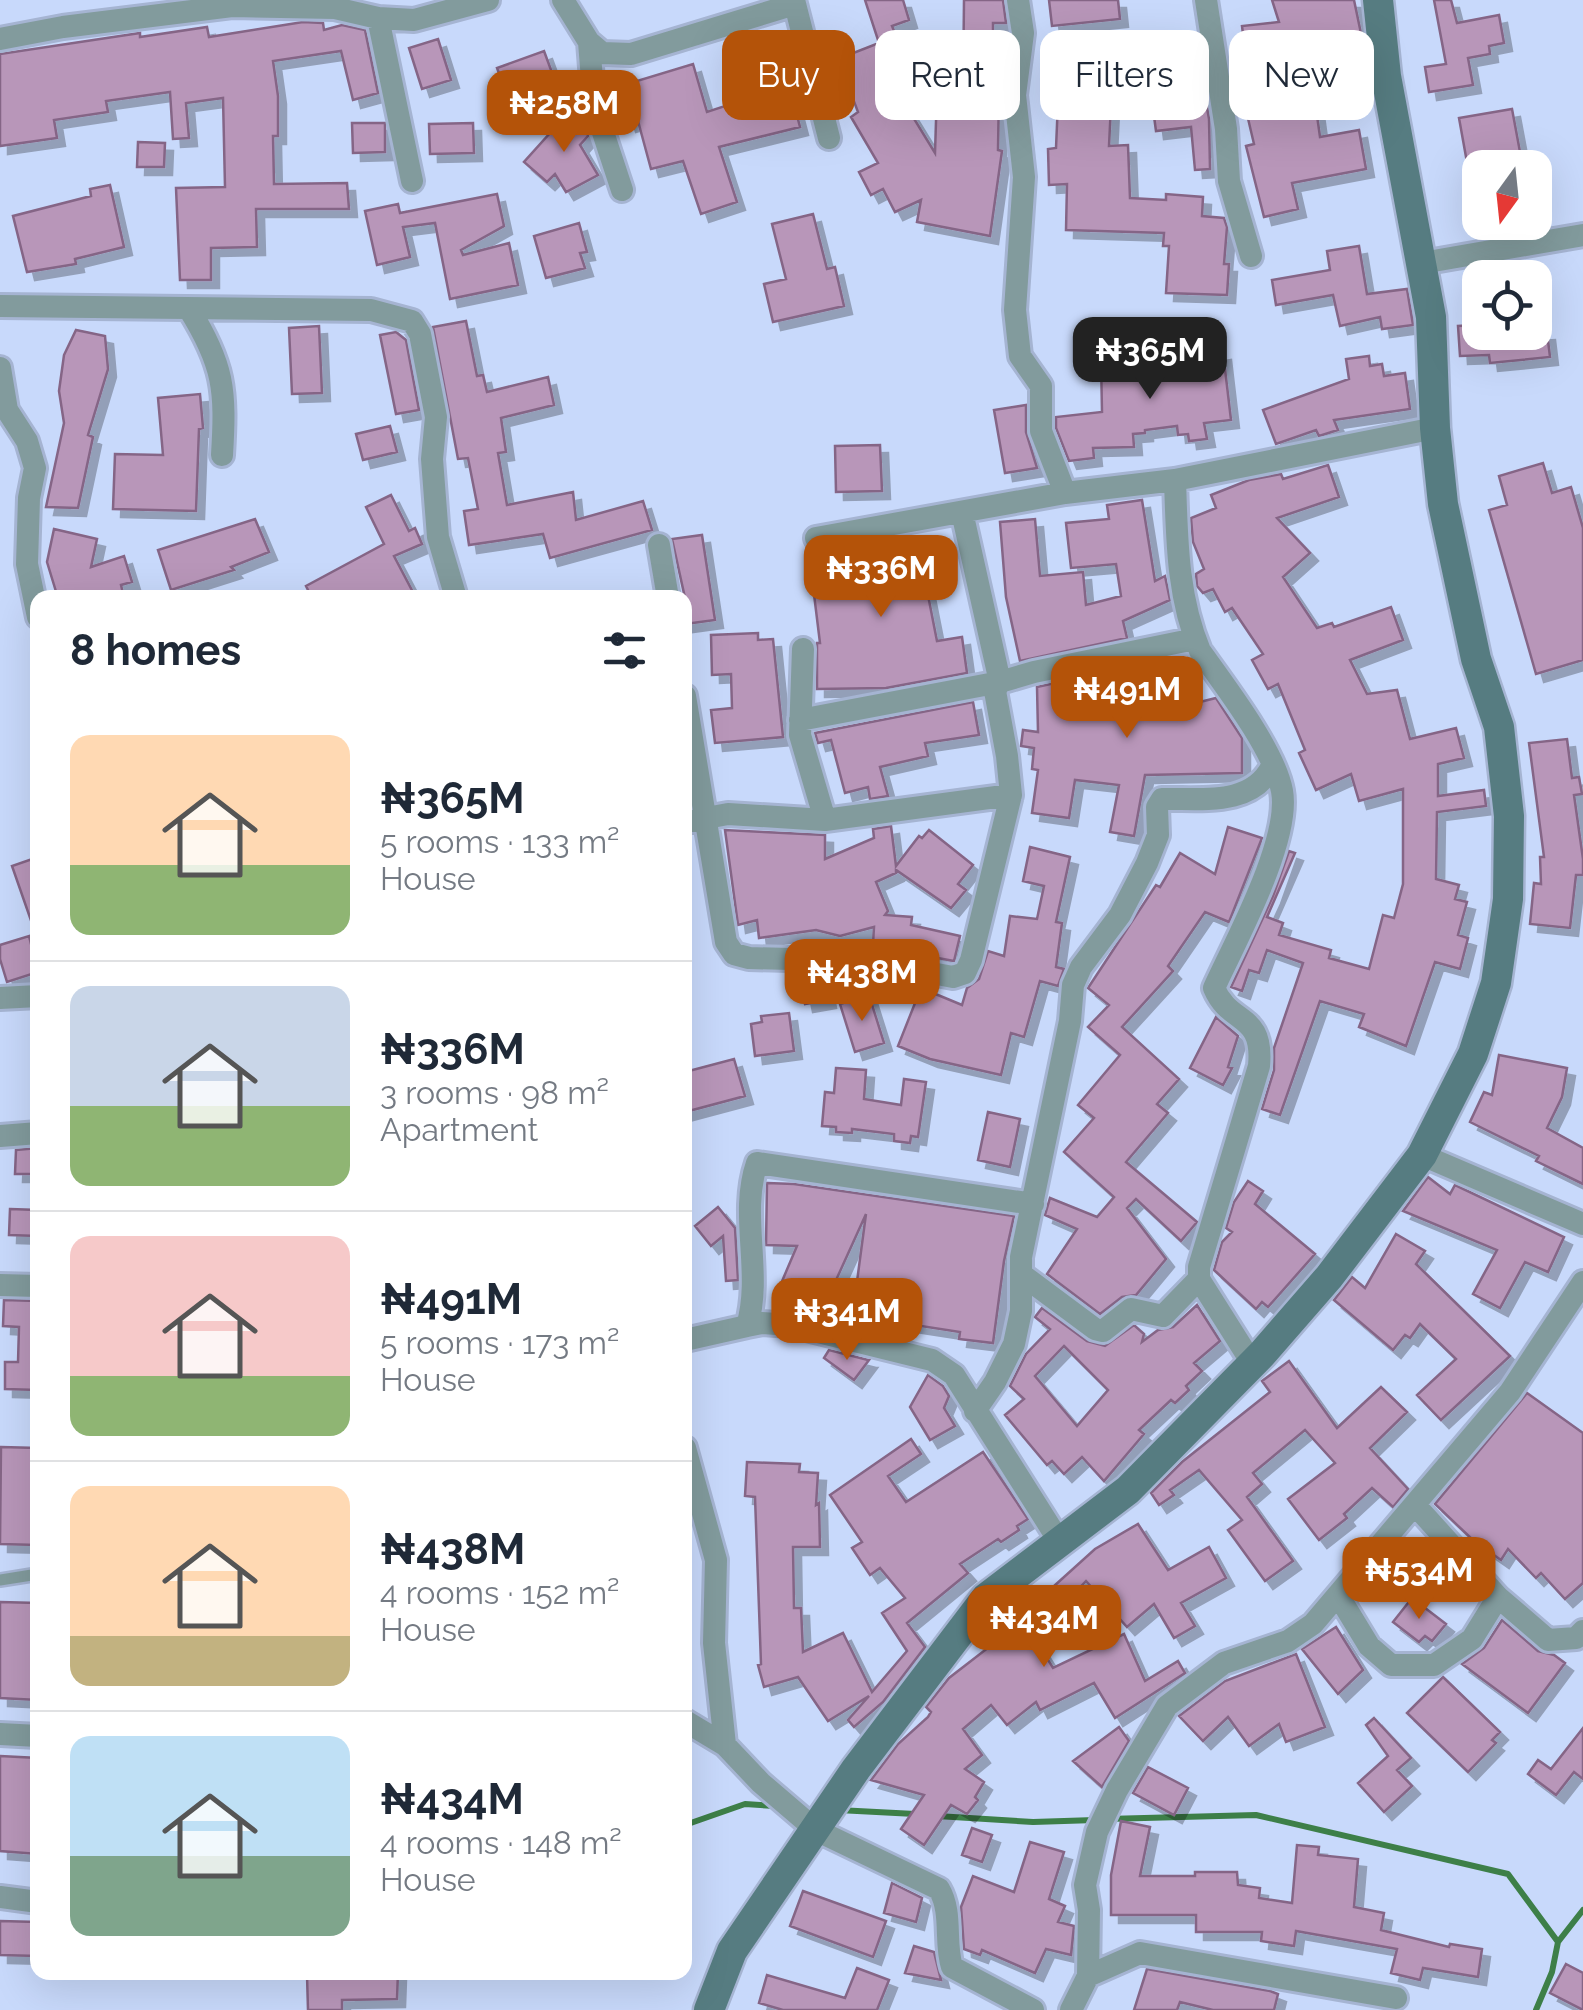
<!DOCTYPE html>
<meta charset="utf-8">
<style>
:root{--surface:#fff;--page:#f6f6f7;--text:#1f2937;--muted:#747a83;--line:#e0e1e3;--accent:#b45309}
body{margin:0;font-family:Raleway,sans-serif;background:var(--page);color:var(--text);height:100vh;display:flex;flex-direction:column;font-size:38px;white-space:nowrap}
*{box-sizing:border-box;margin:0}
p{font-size:32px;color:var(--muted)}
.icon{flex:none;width:55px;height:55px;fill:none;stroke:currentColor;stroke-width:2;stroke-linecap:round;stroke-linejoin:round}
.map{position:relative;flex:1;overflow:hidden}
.panel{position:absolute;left:30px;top:590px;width:662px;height:1390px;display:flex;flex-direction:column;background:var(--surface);border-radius:20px;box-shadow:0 10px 40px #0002}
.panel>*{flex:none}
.top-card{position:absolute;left:722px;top:30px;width:710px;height:90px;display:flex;gap:20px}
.needle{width:65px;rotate:195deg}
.tools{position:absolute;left:1462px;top:150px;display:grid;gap:20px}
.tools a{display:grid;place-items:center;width:90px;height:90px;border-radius:20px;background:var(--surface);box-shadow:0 10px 40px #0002;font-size:50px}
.price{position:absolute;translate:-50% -85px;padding:0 22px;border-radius:20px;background:var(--accent);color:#fff;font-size:32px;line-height:65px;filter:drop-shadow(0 2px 5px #0008)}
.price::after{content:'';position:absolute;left:50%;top:60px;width:30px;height:22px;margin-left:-15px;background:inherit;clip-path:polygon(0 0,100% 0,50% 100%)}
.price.current{background:#222;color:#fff}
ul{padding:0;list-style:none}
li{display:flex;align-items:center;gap:30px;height:250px;padding:0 40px}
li+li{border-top:2px solid var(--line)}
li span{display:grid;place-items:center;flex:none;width:280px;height:200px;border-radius:20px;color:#555}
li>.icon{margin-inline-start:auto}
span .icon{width:120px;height:120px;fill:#fffc;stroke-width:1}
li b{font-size:42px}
h2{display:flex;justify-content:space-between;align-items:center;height:120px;padding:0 40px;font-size:42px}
.pill{padding:0 35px;border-radius:20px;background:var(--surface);box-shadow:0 10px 40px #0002;font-size:35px;line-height:90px}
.pill.current{background:var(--accent);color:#fff}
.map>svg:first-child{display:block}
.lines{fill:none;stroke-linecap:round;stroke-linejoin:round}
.stream{stroke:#3d7f48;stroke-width:6}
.building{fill:#b896b9;stroke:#856586;stroke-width:2.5;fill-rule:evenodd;filter:url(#shadow)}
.lane-casing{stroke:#a5b4d2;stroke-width:16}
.street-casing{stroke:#a5b4d2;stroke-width:28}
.secondary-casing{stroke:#a5b4d2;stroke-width:35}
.lane{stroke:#829b9d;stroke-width:11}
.street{stroke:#829b9d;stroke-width:22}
.secondary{stroke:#567c81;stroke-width:30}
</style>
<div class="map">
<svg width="1583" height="2010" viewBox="0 0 1583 2010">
<defs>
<filter id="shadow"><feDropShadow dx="8" dy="8" stdDeviation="0" flood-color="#0004"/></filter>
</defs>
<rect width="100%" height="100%" fill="#c8d9fb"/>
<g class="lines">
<path class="stream" d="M838,1810l77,4
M937,1816l96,6 62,-2
M1107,1819l149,-4 252,59 50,68 25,-32
M685,1825l60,-21 30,2
M1536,2010l16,-38 6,-30"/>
</g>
<path class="building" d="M865,0h38l6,20 -17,6 18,44 -21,8 46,75 2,-63 26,1 1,-91h39l3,23h-13v68h6l-1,59 4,1 -12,85 -73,-14 4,-22 -26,12 -12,-23 -12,6 -12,-23 19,-9 -27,-46 7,-5 -20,-53 41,-16z
M1049,0h69l2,19 -68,7z
M1272,0h82l10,48 -55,10 11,79 39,-7 7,39 -74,14 6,26 -34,8 -18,-71 8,-2 -12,-51 8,-2 -8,-65 37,-4z
M1434,0h17l6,23 42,-8 5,28 -15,3 1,8 -22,4 5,27 -44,7 -4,-25 21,-3z
M303,22l20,1 1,7 18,-5 23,5 13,63 -25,7 -12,-49 -68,10 5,35v40h-5l1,48 73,-1 2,26h-93l1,38 -46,1v32h-31l-4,-92 49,-1 -2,-89 -37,5 3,35 -16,1 -3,-47 -64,9 2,11 -54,8 3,18 -57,8v-92l140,-21v4l67,-10 2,10z
M438,39l13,41 -29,9 -13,-41z
M544,51l17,46 -47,17 -17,-46z
M1197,51l12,68 1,50 -15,1 -4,-43 -35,4 -10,-74z
M693,64l14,48 82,-27 11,42 -81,20 18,55 -36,12 -18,-53 -32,8 -13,-48 -10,3 -11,-37z
M1066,89l40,2v13l5,1 -2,41 19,-1 2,53 36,2v-6l37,3 -1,19 22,2 3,9 -3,37h5l-2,31 -61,-2 3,-47h-6l1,-13 -98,-3 1,-46 -18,1 -1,-36 8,-1 2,-46h7z
M1512,109l11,59h-55l-9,-50z
M569,112l16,14 3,10 -8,9 18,30 -32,17 -11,-18 -8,8 -23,-20z
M352,123h33v29l-32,1z
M473,123l1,30 -44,1 -1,-30z
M138,142l27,1 -1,24h-27z
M110,185l14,62 -49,12 1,5 -49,8 -14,-56 78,-20 -1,-7z
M497,194l7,32 -43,24 2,5 46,-12 9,42 -68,14 -15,-76 -32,4 7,30 -33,8 -12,-54 33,-7 2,9z
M813,214l14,55 8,-2 9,39 -71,16 -9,-38 22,-5 -14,-55z
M579,223l8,29 -7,1 5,15 -39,10 -12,-42z
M1359,246l8,48 40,-5 6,36 -31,4 -2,-12 -40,9 -7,-31 -57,10 -4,-25 58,-10 -3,-19z
M466,321l11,55 6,-1 4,17 61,-15 6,28 -53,13 5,34 -8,1 9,52 66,-13 3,28 67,-19 9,29 -102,28 -7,-24 -74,11 -5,-34 14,-2 -10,-51 -10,1 -25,-132z
M1476,325l1,11 70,-4 3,25 -60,6 -1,-8 -29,1 -2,-30z
M319,326l3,67 -30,1 -3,-66z
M76,330l29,6 3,33 -20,66 5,2 -15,71 -32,-1 18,-84 -5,-32 5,-36z
M396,332l10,8 13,70 -23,4 -16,-79z
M1192,351l1,6 30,-5 8,68 -27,3 3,16 -18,2 -1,-7 -10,1 -1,-9 -32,4v3l-12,1 1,13 -41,1 1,10 -25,3 -13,-33v-11l46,-5 -1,-52z
M1369,356l1,10 12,-2 2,12 21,-3 5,36 -76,11 4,10 -19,6 -3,-6 -40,14 -13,-34 86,-31 -3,-20z
M200,394l3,34 -4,1 -3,82 -83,-2 2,-55 48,1 -5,-57z
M1026,405v27l11,36 -32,5 -11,-63z
M390,426l7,26 -34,8 -7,-26z
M880,445l2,46 -46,1 -1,-46z
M1543,463l9,30 19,-6 12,41v132l-47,14 -47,-164 18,-5 -8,-29z
M1328,465l11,32 -62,21 33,35 -27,24 34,51 15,-5 2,4 57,-20 12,33 -53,20 17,34 30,-4 13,49 46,-11 8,30 -26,6v32l46,-6 2,16 -49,6 -1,67 23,6 -4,14 12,3 -9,33 10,3 -8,31 -25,-7 -29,84 -47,-19 5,-13 -44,-13 -40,114 -18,-6 12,-39v-22l29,-85 -36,-13 -8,23 -10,-3 -7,21 -11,-4 42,-91 16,-45 6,2 -28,64 16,6 -4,12 52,15 -2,8 40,11 14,-54 11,3 9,-34v-95l-44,12 -8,-27 -35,16 -17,-37 6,-3 -27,-66 -10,5 -16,-29 11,-6 -31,-46 -7,4 -12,-23 -10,4 -6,-7 -1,-12 8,-5 -11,-27 -2,-24 25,-10 -5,-13 38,-15 32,-6 2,5z
M391,495l18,36 6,-3 7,16 -28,12 22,42h-104l-6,-12 78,-42 -18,-37z
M1142,500l13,81 10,-5 5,24 -47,21 4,17 -107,23 -14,-64 -6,-75 35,-3 5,57 43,-4 3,33 35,-9 -5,-32 -45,4 -5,-45 43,-4 -2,-14z
M255,519l14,33 -38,15 3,3 -63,20 -13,-40z
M54,529l43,10 -6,28 33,-11 8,26 -11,3 3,13h-66l-11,-36z
M702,535l13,85 -30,4v-26l-13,-59z
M936,539l5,33 -17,3 13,66 25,-4 5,36 -81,15 -69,1v-46h3l-8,-65 7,-1 -2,-19 60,-7v-3z
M758,633v7l15,-1 10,98 -68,6 -4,-33 21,-2 -1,-34 -19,1 -1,-40z
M1183,657l8,42h4l1,4 20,-5 26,40v35l-97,2 -11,61 -24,-4 9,-47 -44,-5 -6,38 -37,-5 6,-43 -6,-1 2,-21 -13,-2 2,-16 15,2 -1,-45 36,-8 1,18 73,3 -6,-35z
M973,702l6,33 -54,8 3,13 -48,11 8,29 -18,3 -2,-12 -23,6 -14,-53 -13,3 -3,-10z
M1567,739l5,39 7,-1 3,17 -8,1 9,64v16h-7l-6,53 -40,-4 4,-41 7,1 -1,-27h4l-15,-114z
M891,826l5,40 23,-30 3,2 7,-8 44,35 -15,19 8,6 -15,18 -55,-38v3l-20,9 12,29 -3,4 27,2 -1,8 49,11 -6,25 -38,-7 1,-5 -44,-5 1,-17 -34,9 -24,-6 -57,8 -2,-18 -19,5 -13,-95 100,5v24l49,-21 -1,-9z
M1228,827l34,11 -33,84 -24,-10 -37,54 5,5 -51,56 57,52 -22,25 11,9 -42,49 71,60 -16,19 -45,-42 -9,9 39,51 -30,36 -14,2 -22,17 -53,-40 30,-45 -32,-14 5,-17 47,19 17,-20 -50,-45 30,-34 -16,-13 42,-50 -32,-28 21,-22 -21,-17 68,-103 4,2 20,-34 35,21z
M1030,847l40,10 -14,65 6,1 -6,44 8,2 -6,17 -18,-5 -16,56 -13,-4 -10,42 -71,-16 -32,-13 23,-58 41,17 5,-17 12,-9 9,-28 16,5 6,-40 27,3 7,-33 -21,-5z
M38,857v75h-3l-23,-66z
M29,936l9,36 -31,10 -7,-23v-14z
M799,974l24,1 5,25 -23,4z
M869,995l15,48 -29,9 -15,-48z
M789,1013l5,38 -39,5 -4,-32 11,-2 -1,-6z
M1216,1017l22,19 -10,31 4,1 -9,17 -33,-17z
M1499,1055l68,13 -5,29 -15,31 36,20v36l-47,-23 3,-5 -69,-34 14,-30 8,3z
M734,1059l11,37 -60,16v-40z
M836,1068l30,2 -2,29 37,6 3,-26 22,3 -8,55 -7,-1 -1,7 -16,-2v-7l-42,-5v4l-16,-1v-5l-14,-1 3,-34 9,1z
M988,1112l32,7 -10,48 -32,-7z
M38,1148v26h-23l1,-24z
M1428,1177l22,17 5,-9 109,52 -16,35 -23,-10 -25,46 -27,-14 24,-44 -94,-39z
M1248,1181l15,10 -8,13 60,50 -47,53 -6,-5 -6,7 -42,-39 8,-28 10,-10 -6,-4 8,-26z
M767,1183l27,1 220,32 -10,45 -11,82 -34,-4 1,-7 -52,-8 1,-11 -55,-9 12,-90 -39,86 -50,-7 20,-47 -31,-1z
M718,1207l17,21 3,52 -12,1 -3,-45 -12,10 -16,-20z
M10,1209l28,1v26l-29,-1z
M1396,1234l29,17 -9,13 94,92 -69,64 -24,-25 39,-36 -36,-35 -10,14 -5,-3 -12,15 -59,-50 18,-23 13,11z
M4,1300l34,1v89l-33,-1v-27h13l1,-35 -16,-1z
M1197,1305l23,36 -26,22 8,8 -16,15 3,4 -14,13 -4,-3 -32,30 5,4 -40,47 -22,-24 -18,17 -12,-13 -5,4 -42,-50 19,-16 -14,-13 16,-32 24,-25 -15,-12 7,-9 45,33 18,5 29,-21 10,9 -2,8 16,-12 15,-3zM1064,1346l44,44 -31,36 -42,-50z
M829,1350l39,10h1l-15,20 -30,-22z
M1289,1361l48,67 44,-41 26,25 -37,36 38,41 -15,18 -21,-19 -28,26 3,4 -28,22 -31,-41 47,-36 -30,-33 -52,43 9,11 -15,13 46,64 -28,20 -37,-51 14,-10 -43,-50 -29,20 4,5 -15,10 -8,-12 31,-31 88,-70 -8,-11z
M928,1375l15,11 6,10 -5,12 11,18 -25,14 -20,-33z
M1527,1393l56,40v150l-18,16 -24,-26 -5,5 -28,-29 -7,11 -27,-19 -39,-37z
M911,1439l10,15 -33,22 18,26 77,-50 45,67 -11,7 2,4 -18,12 -3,-3 -38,25 8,9 -61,50 18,24 -42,55 -29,25 -6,-7 21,-24 -41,25 -30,-44 -34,10 -6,-22 3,-1 -6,-167 -10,-1 2,-34 53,2 -1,8 19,1 -2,32 3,-2 1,44h-27l1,61h7l2,44 40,-19 29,59 35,-41 -25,-38 23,-15 -25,-30 -10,7 -18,-27 10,-6 -32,-47z
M1,1447l37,1v97l-38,-1z
M1138,1524l30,46 41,-23 17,31 -45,25 14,23 -21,12 -20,-34 -27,23 -41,-46 -33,35 -23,15 23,37 71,-34 21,47 33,-20 7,12 -70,45 -21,-35 -54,27 -4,-8 -29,23 -16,-20 -28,24 19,26 -17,14 19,13 -9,15 3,3 -11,14 -16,-9 -27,40 -23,-16 23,-34 -53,-15 27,-36 30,-27 3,-5 -5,-5 23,-29 44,-34 -8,-14 13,-16 29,-18 6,9 62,-56z
M1412,1598l34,26 -14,17 -7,-5 -6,6 -26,-20z
M0,1602l38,1v97l-38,-2z
M1502,1620l36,31 16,4 11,8 -37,50 -66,-49 22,-16z
M1336,1627l27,43 -25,24 -36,-45z
M1296,1654l29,73 -39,15 -7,-18 -30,22 -21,-29 -25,24 -24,-25 46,-35z
M1443,1677l57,55 -8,8 4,3 -28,29 -61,-59z
M1374,1718l37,40 -14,12 15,16 -28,26 -26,-29 30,-27 -22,-31z
M1119,1727l10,14 -27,46 -29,-26z
M1583,1728v51l-9,-7 -18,23 -28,-21 10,-14 13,9z
M0,1756l38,2v96l-38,-3z
M1148,1767l40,21 -14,27 -41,-22z
M1121,1821l29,6 -10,49h55v-4h42l1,13 22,3 -1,10 33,5 5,-58 22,2 -1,8 40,4 -4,48 30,6 -3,17 68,17 1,-3 32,5 -4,28 -55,-9 -3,12 -29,-7 6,-24 -101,-18 -2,15 -33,-5 1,-9h-66v-17h-85v-40z
M972,1828l20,7 -10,27 -20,-7z
M1030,1842l34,10 -15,47 16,7 -7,16 16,4 -3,29 -25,-6 -11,24 -53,-23 -2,5 -16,-6 -3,-42 12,-31 41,16z
M892,1883l30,15 -6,24 -32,-9z
M803,1891l83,30 -13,36 -83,-31z
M0,1921l38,1v34l-38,-1z
M914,1946l20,6 7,28 -36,-7z
M1566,1964l17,9v37l-33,-17z
M857,1968l32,12 -12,30h-94l-24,-7 8,-28 78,23z
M1147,1969l123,22 8,3 -4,16h-61l-33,-8 -3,8h-43z
M398,1972l-1,27 -55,1v10h-34l-1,-35z"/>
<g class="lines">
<defs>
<path id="lane" d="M0,1580l38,-6"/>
<path id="street" d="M563,0l26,42 13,11 29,1 164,-50
M794,0l35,138
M1018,0l5,33 -8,62 9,82 -9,133 5,46 21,30v45l24,62
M1206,0l20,129 3,52 22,75
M378,18l34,163
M0,39l63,-12 169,-21 103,2 43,10 36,2 74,-20
M589,42l5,63 28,85
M1422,263l161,-28
M0,306l371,4 41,11 8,13 16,83 -4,42 6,78 18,61
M189,309c35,56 37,81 33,146
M0,368l7,42 20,31 8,27 -6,30 -2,66 11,53
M1175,480c2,59 2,116 25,171 25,35 75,100 82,140 9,49 -47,151 -68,197 16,38 50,24 45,78l-60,201v12l53,84
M816,538l249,-45 110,-13 260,-52
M659,545l9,53
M803,649l-3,86 25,85
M685,696l41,246 8,12 15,4 118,3 86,16 12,-4 6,-13 40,-165 -4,-39 -12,-65 5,-9 34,-10 161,-33
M800,720l200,-38 -38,-170
M685,822l43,-8 97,6 186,-25
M0,998l38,-2
M0,1136l38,-3
M1422,1155l161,69
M1021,1274l74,55 8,2 28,-22 32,7 36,-37
M0,1285l38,1
M747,1326l15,-3 28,2 142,35 22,15 107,169
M685,1340l62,-14c16,-53 -8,-111 10,-163l276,41
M975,1411l20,-29 19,-38 7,-33v-54l49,-236 3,-36 8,-18 39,-52 27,-52 11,-28 -1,-28 5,-8c38,-1 90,8 110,-33
M685,1448l31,112 -2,83 11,102
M1416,1506l82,91 50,43 28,-2 7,-7
M1338,1595l31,51 22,19h43l38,-26 26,-42
M685,1721l40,24 36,38 55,47 123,59c14,24 5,53 13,78l81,43
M0,1734l38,2
M0,1897l38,5
M1088,1976l52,-23 256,45
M1071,2010l17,-34 1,-66 -4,-25 12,-53 20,-42 50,-84 57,-43 64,-22 25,-17 197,-232 73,-110"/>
<path id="secondary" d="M709,2010l23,-59 124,-182 130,-171 142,-108 134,-136 67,-77 93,-122 51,-101 23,-71 12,-84 1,-83 -10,-89 -23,-68 -33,-155 -8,-76 -4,-111 -45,-241 -8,-76"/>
</defs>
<use href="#lane" class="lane-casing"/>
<use href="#street" class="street-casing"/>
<use href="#secondary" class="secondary-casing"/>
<use href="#lane" class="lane"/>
<use href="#street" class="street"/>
<use href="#secondary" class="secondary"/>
</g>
</svg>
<div class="tools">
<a><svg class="needle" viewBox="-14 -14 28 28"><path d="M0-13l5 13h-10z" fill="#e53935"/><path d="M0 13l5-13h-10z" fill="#747a83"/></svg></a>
<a><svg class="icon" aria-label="locate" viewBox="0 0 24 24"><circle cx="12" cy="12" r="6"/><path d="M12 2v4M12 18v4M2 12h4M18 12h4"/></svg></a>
</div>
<b class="price" style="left:564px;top:155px">₦258M</b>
<b class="price current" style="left:1150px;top:402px">₦365M</b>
<b class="price" style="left:881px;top:620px">₦336M</b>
<b class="price" style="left:1127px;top:741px">₦491M</b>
<b class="price" style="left:862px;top:1024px">₦438M</b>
<b class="price" style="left:847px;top:1363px">₦341M</b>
<b class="price" style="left:1419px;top:1622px">₦534M</b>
<b class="price" style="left:1044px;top:1670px">₦434M</b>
<div class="top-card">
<a class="pill current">Buy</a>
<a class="pill">Rent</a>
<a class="pill">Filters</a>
<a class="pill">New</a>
</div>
<section class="panel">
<h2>8 homes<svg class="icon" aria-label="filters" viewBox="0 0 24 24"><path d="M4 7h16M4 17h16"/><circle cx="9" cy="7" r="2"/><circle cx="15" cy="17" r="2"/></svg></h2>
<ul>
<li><span style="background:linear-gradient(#ffd9b3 65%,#8fb573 0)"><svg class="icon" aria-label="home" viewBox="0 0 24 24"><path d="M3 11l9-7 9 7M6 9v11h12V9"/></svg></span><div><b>₦365M</b><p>5 rooms · 133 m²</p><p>House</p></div></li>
<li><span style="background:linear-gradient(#c9d6e8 60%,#8fb573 0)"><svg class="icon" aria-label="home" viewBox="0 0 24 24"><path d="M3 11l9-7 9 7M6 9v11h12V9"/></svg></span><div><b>₦336M</b><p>3 rooms · 98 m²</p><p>Apartment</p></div></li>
<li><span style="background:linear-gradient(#f6c9c9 70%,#8fb573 0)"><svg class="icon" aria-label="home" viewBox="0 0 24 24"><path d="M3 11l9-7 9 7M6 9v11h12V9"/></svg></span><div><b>₦491M</b><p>5 rooms · 173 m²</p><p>House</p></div></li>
<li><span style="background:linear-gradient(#ffd9b3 75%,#c2b280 0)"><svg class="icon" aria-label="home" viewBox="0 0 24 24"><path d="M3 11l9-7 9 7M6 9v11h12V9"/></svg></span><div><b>₦438M</b><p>4 rooms · 152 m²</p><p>House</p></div></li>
<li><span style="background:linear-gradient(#bfe0f5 60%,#7fa58c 0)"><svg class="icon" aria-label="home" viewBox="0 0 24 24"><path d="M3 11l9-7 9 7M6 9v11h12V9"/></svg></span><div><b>₦434M</b><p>4 rooms · 148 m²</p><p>House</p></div></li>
</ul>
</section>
</div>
